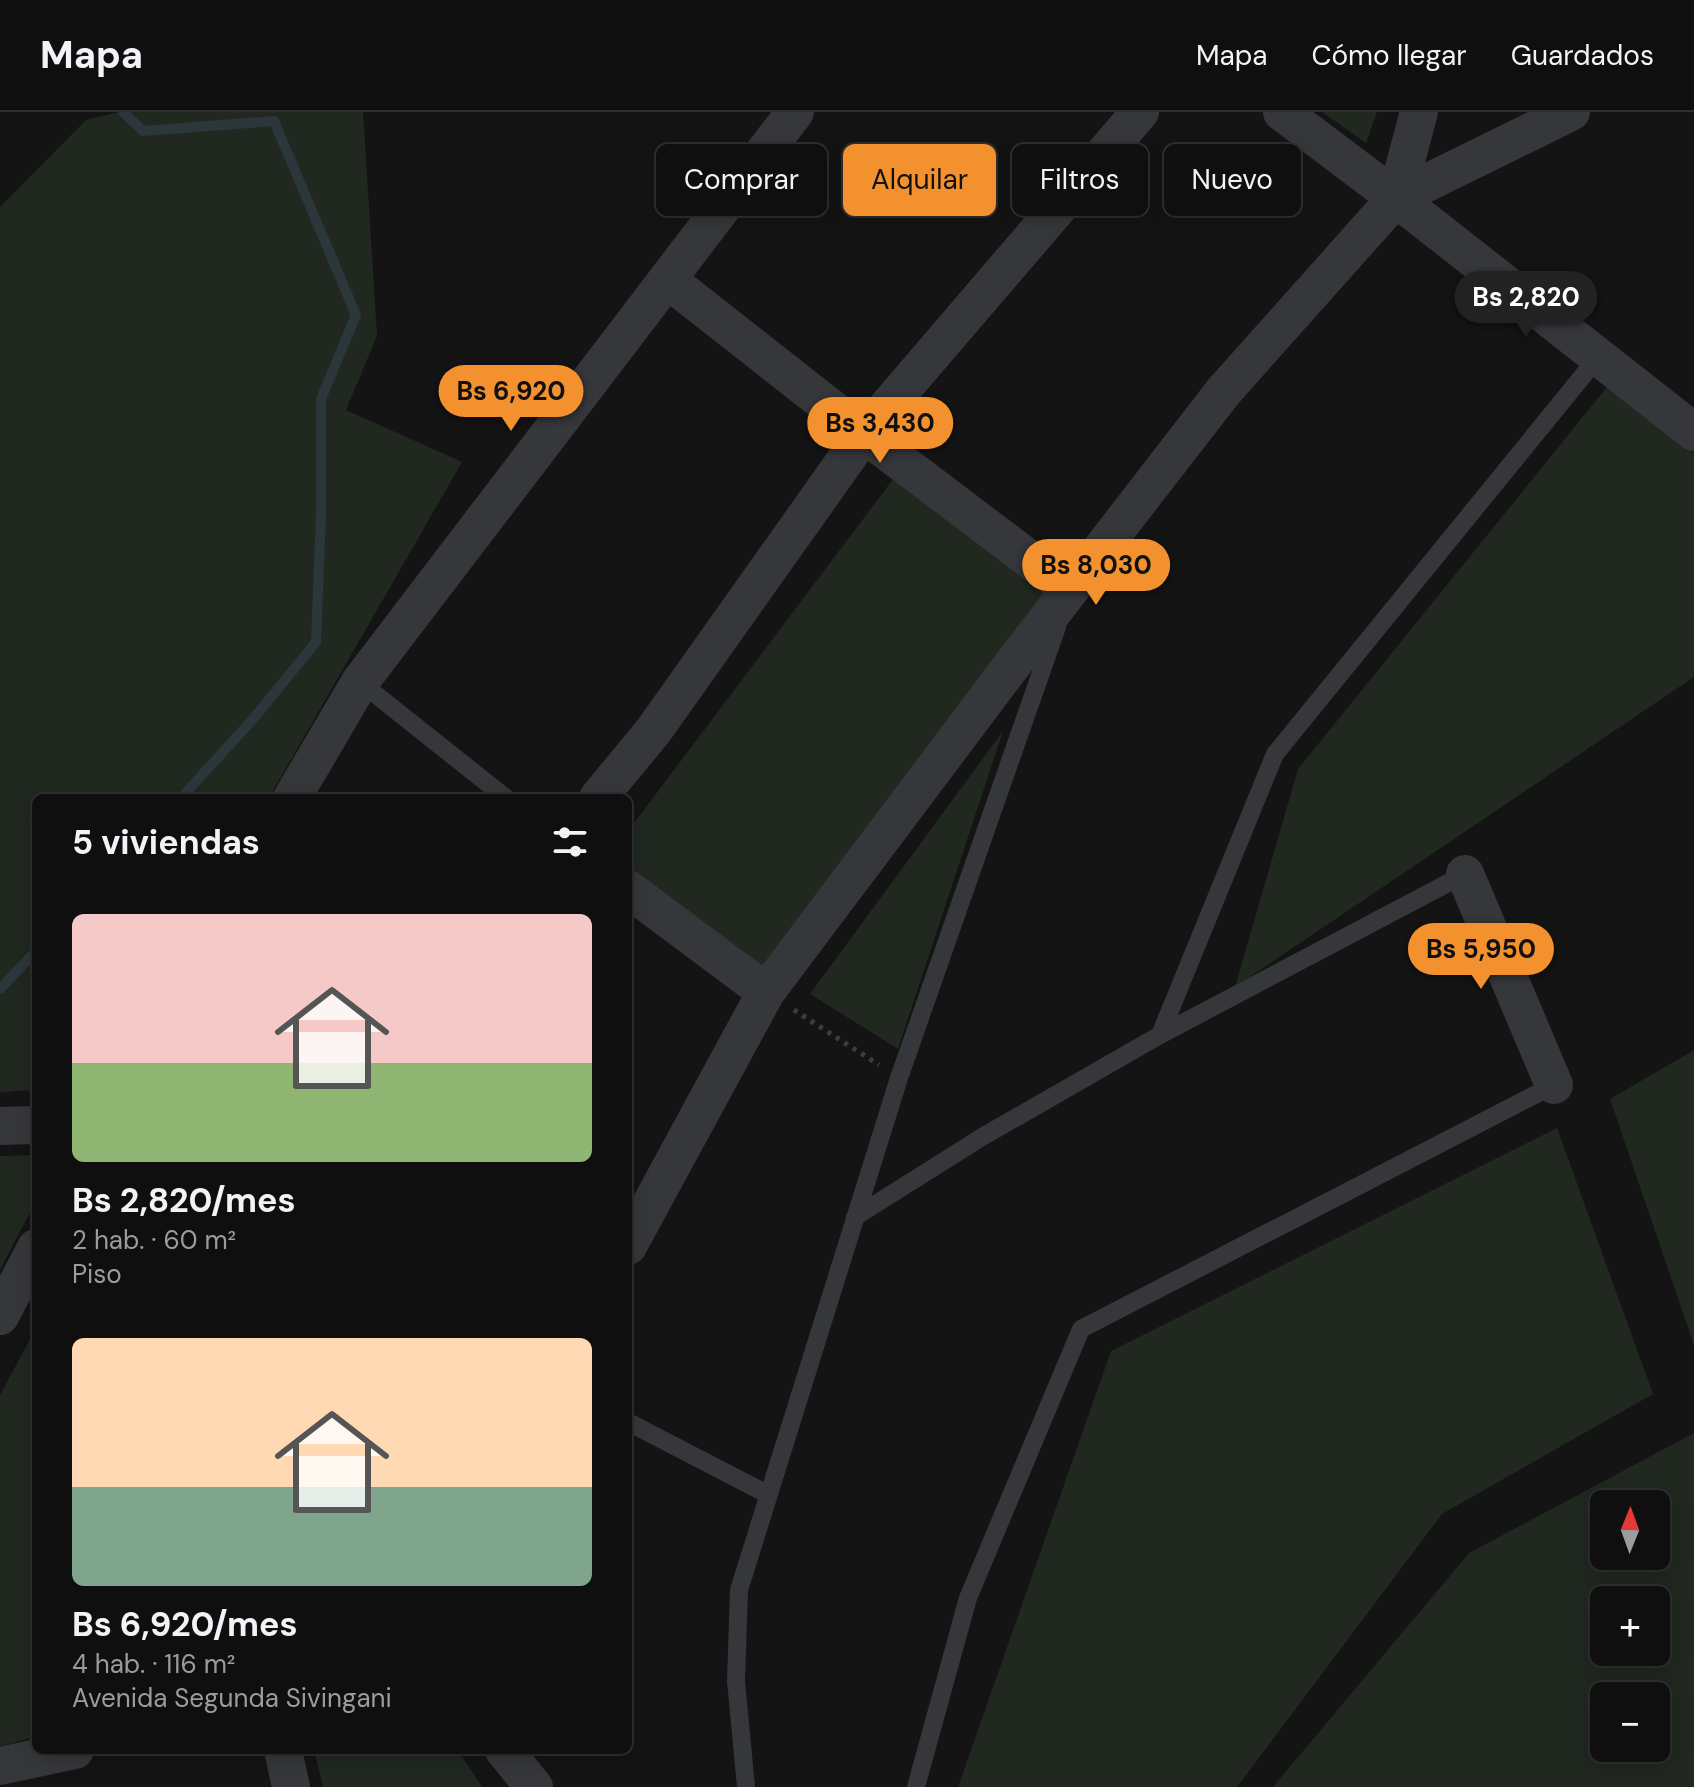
<!DOCTYPE html>
<html lang="es">
<meta charset="utf-8">
<style>
:root{--surface:#0f0f10;--page:#1d1d1e;--text:#f1f3f6;--muted:#9b9c9f;--line:#2f2f30;--accent:#f3912e}
body{margin:0;font-family:"DM Sans",sans-serif;background:var(--page);color:var(--text);height:100vh;display:flex;flex-direction:column;font-size:30px;white-space:nowrap}
*{box-sizing:border-box;margin:0}
p{font-size:26px;color:var(--muted)}
.icon{flex:none;width:44px;height:44px;fill:none;stroke:currentColor;stroke-width:2;stroke-linecap:round;stroke-linejoin:round}
.map{position:relative;flex:1;overflow:hidden}
.side{position:absolute;left:32px;top:682px;width:600px;height:960px;display:flex;flex-direction:column;background:var(--surface);border-radius:12px;box-shadow:0 4px 20px #0003,0 0 0 2px var(--line)}
.side>*{flex:none}
.guide{position:absolute;left:656px;top:32px;width:760px;height:72px;display:flex;gap:16px}
.needle{width:52px;rotate:1deg}
.fabs{position:absolute;left:1590px;top:1378px;display:grid;gap:16px}
.fabs a{display:grid;place-items:center;width:80px;height:80px;border-radius:12px;background:var(--surface);box-shadow:0 4px 20px #0003,0 0 0 2px var(--line);font-size:40px}
.price{position:absolute;translate:-50% -68px;padding:0 18px;border-radius:28px;background:var(--accent);color:#111;font-size:26px;line-height:52px;filter:drop-shadow(0 2px 4px #0008)}
.price::after{content:'';position:absolute;left:50%;top:48px;width:24px;height:18px;margin-left:-12px;background:inherit;clip-path:polygon(0 0,100% 0,50% 100%)}
.price.on{background:#222;color:#fff}
ul{padding:0;list-style:none}
li{display:grid;align-content:center;gap:16px;height:424px;padding:0 40px}
li span{display:grid;place-items:center;height:248px;border-radius:12px;color:#555}
li>.icon{margin-inline-start:auto}
span .icon{width:144px;height:144px;fill:#fffc;stroke-width:1}
li b{font-size:34px}
h2{display:flex;justify-content:space-between;align-items:center;height:96px;padding:0 40px;font-size:34px}
.tag{padding:0 28px;border-radius:12px;background:var(--surface);box-shadow:0 4px 20px #0003,0 0 0 2px var(--line);font-size:28px;line-height:72px}
.tag.on{background:var(--accent);color:#111}
header{display:flex;align-items:center;gap:48px;box-sizing:border-box;height:112px;padding:0 40px;background:var(--surface);border-bottom:2px solid var(--line)}
header strong{font-size:38px}
nav{display:flex;gap:44px;margin-inline-start:auto;font-size:28px}
.map>svg:first-child{display:block}
.green{fill:#202820;fill-rule:evenodd}
.lines{fill:none;stroke-linecap:round;stroke-linejoin:round}
.stream{stroke:#2c373b;stroke-width:10}
.path{stroke:#3b3e41;stroke-width:5;stroke-dasharray:4 6;stroke-linecap:butt}
.service{stroke:#35373a;stroke-width:18}
.minor{stroke:#35373a;stroke-width:38}
</style>
<header>
<strong>Mapa</strong>
<nav><a>Mapa</a><a>Cómo llegar</a><a>Guardados</a></nav>
</header>
<div class="map">
<svg width="1694" height="1675" viewBox="0 0 1694 1675">
<rect width="100%" height="100%" fill="#141415"/>
<path class="green" d="M119,0h244l14,224 -31,74 116,52 -193,336h-233v292l-36,2v-885l86,-87z
M1322,0h55l-11,31z
M1607,275l87,66v224l-459,310 63,-218z
M897,362l159,117 -290,386 -138,-102v-44z
M1003,619l-105,318 -88,-55z
M1694,938v295l-84,-246z
M1557,1016l96,266 -211,120 -205,273h-279l153,-436z
M36,1043v46l-36,69v-114z
M36,1216v409l-36,9v-351z
M1694,1321v354h-421l196,-234zM1604,1392h52v52h-52zM1604,1488h52v52h-52zM1604,1584h52v52h-52z
M314,1638h144l24,37h-159z"/>
<g class="lines">
<path class="stream" d="M123,0l20,19 131,-10 82,194 -35,84v115l-5,128 -63,77 -72,79
M0,877l36,-38"/>
<path class="path" d="M794,898l85,55"/>
<path class="service" d="M360,570l146,116
M1160,923l115,-281 324,-398
M855,1105l127,-80 178,-102 305,-161
M628,1310l139,72
M746,1675l-10,-106 3,-91 160,-512 158,-451
M916,1675l52,-189 113,-269 473,-244"/>
<path class="minor" d="M1282,0l114,86 298,234
M1396,86l23,-86
M668,168l196,154 206,156
M292,686l68,-116 435,-570
M598,686l56,-68 210,-296 276,-322
M1465,762l89,211
M628,777l138,103
M0,1014l36,-1
M628,1134l138,-254 252,-335 205,-265 173,-194 175,-86
M0,1204l36,-68
M283,1638l8,37
M504,1638l30,37
M0,1654l75,-16"/>
</g>
</svg>
<div class="fabs">
<a><svg class="needle" viewBox="-14 -14 28 28"><path d="M0-13l5 13h-10z" fill="#e53935"/><path d="M0 13l5-13h-10z" fill="#9b9c9f"/></svg></a>
<a>+</a>
<a>−</a>
</div>
<b class="price on" style="left:1526px;top:227px">Bs 2,820</b>
<b class="price" style="left:511px;top:321px">Bs 6,920</b>
<b class="price" style="left:880px;top:353px">Bs 3,430</b>
<b class="price" style="left:1096px;top:495px">Bs 8,030</b>
<b class="price" style="left:1481px;top:879px">Bs 5,950</b>
<div class="guide">
<a class="tag">Comprar</a>
<a class="tag on">Alquilar</a>
<a class="tag">Filtros</a>
<a class="tag">Nuevo</a>
</div>
<section class="side">
<h2>5 viviendas<svg class="icon" aria-label="filters" viewBox="0 0 24 24"><path d="M4 7h16M4 17h16"/><circle cx="9" cy="7" r="2"/><circle cx="15" cy="17" r="2"/></svg></h2>
<ul>
<li><span style="background:linear-gradient(#f6c9c9 60%,#8fb573 0)"><svg class="icon" aria-label="home" viewBox="0 0 24 24"><path d="M3 11l9-7 9 7M6 9v11h12V9"/></svg></span><div><b>Bs 2,820/mes</b><p>2 hab. · 60 m²</p><p>Piso</p></div></li>
<li><span style="background:linear-gradient(#ffd9b3 60%,#7fa58c 0)"><svg class="icon" aria-label="home" viewBox="0 0 24 24"><path d="M3 11l9-7 9 7M6 9v11h12V9"/></svg></span><div><b>Bs 6,920/mes</b><p>4 hab. · 116 m²</p><p>Avenida Segunda Sivingani</p></div></li>
</ul>
</section>
</div>
